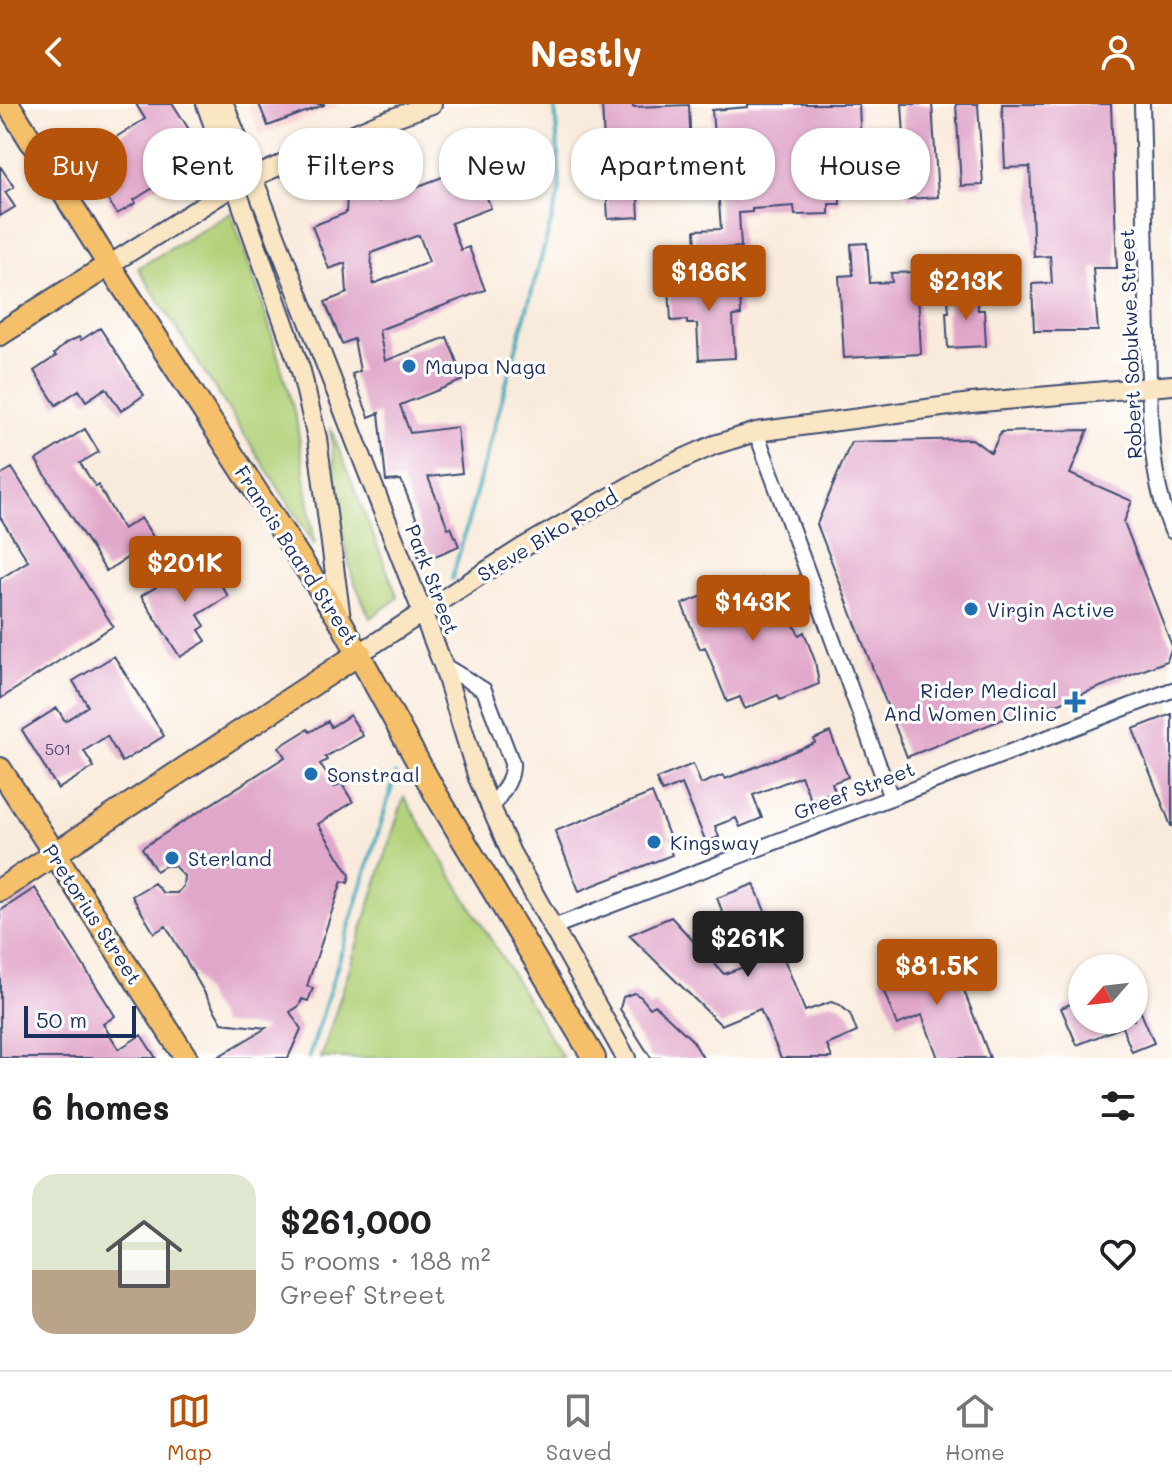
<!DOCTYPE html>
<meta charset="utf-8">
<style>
:root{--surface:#fff;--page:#f6f6f6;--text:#202124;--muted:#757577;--line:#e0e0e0;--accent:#b45309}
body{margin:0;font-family:Mali,sans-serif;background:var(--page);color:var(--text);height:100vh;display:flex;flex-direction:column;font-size:30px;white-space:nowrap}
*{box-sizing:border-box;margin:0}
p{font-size:26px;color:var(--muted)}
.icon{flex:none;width:44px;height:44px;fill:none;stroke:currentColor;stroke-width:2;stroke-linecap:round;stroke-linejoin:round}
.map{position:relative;height:954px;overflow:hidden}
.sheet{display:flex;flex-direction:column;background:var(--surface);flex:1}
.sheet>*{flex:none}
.top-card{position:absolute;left:24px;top:24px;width:1124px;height:72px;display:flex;gap:16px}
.needle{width:52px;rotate:242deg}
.buttons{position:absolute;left:1068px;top:850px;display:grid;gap:16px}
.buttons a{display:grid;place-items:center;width:80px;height:80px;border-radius:50%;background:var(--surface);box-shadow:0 2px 6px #0004;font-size:40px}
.scale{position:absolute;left:24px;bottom:20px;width:112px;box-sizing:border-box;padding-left:8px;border:4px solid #1b2f5e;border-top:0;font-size:22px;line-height:28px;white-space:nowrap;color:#1b2f5e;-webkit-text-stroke:6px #fff;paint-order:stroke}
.price{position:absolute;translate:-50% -68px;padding:0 18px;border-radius:8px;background:var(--accent);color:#fff;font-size:26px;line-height:52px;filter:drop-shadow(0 2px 4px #0008)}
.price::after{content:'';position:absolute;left:50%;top:48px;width:24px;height:18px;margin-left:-12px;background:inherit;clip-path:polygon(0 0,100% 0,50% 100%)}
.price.selected{background:#222;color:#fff}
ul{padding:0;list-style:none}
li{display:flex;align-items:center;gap:24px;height:200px;padding:0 32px}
li span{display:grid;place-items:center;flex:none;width:224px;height:160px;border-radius:24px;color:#555}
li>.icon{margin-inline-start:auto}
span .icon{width:96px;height:96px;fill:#fffc;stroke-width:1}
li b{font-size:34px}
h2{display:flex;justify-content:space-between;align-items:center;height:96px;padding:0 32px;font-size:34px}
.chip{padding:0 28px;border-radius:32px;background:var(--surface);box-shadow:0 2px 6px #0004;font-size:28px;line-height:72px}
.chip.selected{background:var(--accent);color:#fff}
header{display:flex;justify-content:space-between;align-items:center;height:104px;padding:0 32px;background:var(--accent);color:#fff;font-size:36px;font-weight:700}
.dock{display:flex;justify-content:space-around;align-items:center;height:112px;border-top:2px solid var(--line);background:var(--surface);font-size:22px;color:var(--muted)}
.dock a{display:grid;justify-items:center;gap:4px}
.dock .selected{color:var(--accent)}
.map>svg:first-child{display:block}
.built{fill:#f7d0ce}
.green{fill:#b3d27a;stroke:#67806c;stroke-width:2}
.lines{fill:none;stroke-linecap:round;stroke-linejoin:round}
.stream{stroke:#3eaabe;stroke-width:4}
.building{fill:#e1a7ca;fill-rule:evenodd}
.street-casing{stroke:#3c4b71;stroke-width:18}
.secondary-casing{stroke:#3c4b71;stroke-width:22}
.primary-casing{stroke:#3c4b71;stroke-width:26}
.street{stroke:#fff;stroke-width:14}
.secondary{stroke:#fbe6c4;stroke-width:18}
.primary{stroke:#f6c06b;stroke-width:22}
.poi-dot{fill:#1f6fb2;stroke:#fff;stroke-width:3}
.labels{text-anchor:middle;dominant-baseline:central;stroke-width:6;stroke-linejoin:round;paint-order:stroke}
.number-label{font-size:16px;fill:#4c4d79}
.street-label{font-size:20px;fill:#1b2f5e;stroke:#fff}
.poi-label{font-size:20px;fill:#1b2f5e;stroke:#fff;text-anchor:start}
</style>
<header><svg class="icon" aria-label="back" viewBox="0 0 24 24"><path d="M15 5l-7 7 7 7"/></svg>Nestly<svg class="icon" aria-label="person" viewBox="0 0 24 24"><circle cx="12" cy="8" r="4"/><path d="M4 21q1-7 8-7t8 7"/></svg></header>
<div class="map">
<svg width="1172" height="954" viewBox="0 0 1172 954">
<rect width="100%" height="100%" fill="#fff"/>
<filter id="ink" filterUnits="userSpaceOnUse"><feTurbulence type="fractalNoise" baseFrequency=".0125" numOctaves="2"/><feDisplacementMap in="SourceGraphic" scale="16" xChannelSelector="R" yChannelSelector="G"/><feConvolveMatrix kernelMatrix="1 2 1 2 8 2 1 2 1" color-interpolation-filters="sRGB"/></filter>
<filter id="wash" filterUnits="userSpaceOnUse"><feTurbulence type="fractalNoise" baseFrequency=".006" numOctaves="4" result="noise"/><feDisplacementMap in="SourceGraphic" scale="32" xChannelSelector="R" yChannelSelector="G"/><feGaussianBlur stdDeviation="1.8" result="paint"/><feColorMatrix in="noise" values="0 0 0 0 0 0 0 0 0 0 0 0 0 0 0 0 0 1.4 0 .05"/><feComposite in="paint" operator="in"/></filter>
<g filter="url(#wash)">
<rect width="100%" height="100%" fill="#f9ebdb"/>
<path class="built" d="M248,0h95l-83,31z"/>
<path class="green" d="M231,109l32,92 33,113 19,127 -177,-277z
M330,323l68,171 -28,20 -18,-42 -12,-56z
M404,693l159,261h-242z"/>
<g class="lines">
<path class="stream" d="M452,475l108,-389 -5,-86
M309,954l87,-284"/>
</g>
<g id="blocks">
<path class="building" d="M136,0h37l32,51 -71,45 2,3 -19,11 -20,-32 5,-3 -15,-24 58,-36z
M259,0h65v1l-56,21z
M602,0h31v3l56,-2 3,71 -55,2 2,39 -31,2z
M748,0h111l3,66 -23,1 1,33h-11v10l-34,1 -1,-9 -42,3v3l-13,1 2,34 -45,3 -1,-20 26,-1 -9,-119 36,-3z
M902,0h30l6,93 -30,2z
M956,0h22l5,81 -22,1z
M1002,0h109l6,164h-24l5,63h-64l-2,-47 20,-1 -2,-27 -16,1 -4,-90 -25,1z
M474,61l17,43 -40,15 10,27 8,-3 16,43 -106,40 6,31 62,-24 17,43 -64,25 10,28 47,-6 5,46 -34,4 20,51 3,-1 8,19 -38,16 -8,-20 11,-4 -23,-58 -15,1 -7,-68 -10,4 -17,-43 8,-3 -6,-32 -12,5 -17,-42 22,-9 -2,-30 -16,6 -17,-43 34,-13 1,-19h-6l1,-22 38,2 -1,27zM419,131l10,27 -56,22 -2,-31z
M0,62l14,21 -9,5 10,15 -15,9z
M867,139l3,40 22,-1 -1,-9 26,-1 4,82 -77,4 -5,-82 14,-1 -2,-31z
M739,173l2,38 -8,1 2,42 -36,2 -2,-36h-10v-4l-16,1 -2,-34 11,-1v-6z
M977,185l1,21h6l2,36 -38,2 -2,-36h3l-1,-11 14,-1 -1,-10z
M100,224l44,67 -23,16 -15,-23 -20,13 -7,-11 -23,15 -22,-34 22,-15 -2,-2 12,-11 13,-6 2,3z
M85,325l14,23 -19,11 16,24 2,-2 25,44 18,-11 14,22 -49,31 -70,-111z
M1088,326l-18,44 62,27 -8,21 48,124 -5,15 -131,51 -2,-5 -127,50 -90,-233 34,-82 121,-3 19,14 10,-21z
M12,364l101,158 -113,73v-120l28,-18 -28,-44v-42z
M203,453l25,39 -30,19 7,11 -6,4 7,11 -26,16 -39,-61 15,-9 -2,-4 10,-6 18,-11 2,3z
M763,474l14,12 22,45 5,-3 11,29 4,23 -39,16 -2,-5 -33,14 -5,-12 -13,5 -22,-55 -5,2 -18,-45 39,-15 1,5z
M114,552l50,80 -42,26 -15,-26 -23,15 10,16 -36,22 -36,-59 35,-22 8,13 23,-15 -15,-25z
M1172,610v112h-1l-38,-97z
M350,611l13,21 -38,21 2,3 -7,4 15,23 6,-4 12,19 -35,22 32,51 -2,8 -6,-2 -35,105 6,2 -5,13 -6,-2 -3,7 -9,6 11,17 -13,29h-72l50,-30 -44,-5 -56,-97 -12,7 -22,-37 22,-13 9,10h14l6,-7 1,-10 -10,-10h-9l-9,5 -14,-23 143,-91 -6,-10 29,-18 2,3 18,-11 3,6z
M830,628l18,45 -16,6 3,8 -24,9 -10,-24 -48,19 9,23 -22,9 -4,-9 -21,8 4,11 -13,5 -24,-58 -20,8 -6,-13 37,-15 8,20 22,-9 2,4 90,-36 -1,-4z
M652,689l18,45 -4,1 6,16 -93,36 -24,-60z
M754,780l51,127 26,-9 9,3 10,9 7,18 -30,13 5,13h-51l-21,-49 -39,16 -92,-90 42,-18 53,57 20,-7 -27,-69z
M35,784l80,128 -12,8 16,25 22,-14 15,23h-156v-147z
M949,848l41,106h-52l-16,-43 -25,10 -18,-46z
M634,889l7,4 9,11 5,-3 38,36 10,17h-52l-31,-49 3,-12z
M1134,892l20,47 -22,9 -10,-25 -45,18 -16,-37 21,-9v21h52z"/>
</g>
</g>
<g filter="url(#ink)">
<use href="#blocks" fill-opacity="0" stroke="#3c4b71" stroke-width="2"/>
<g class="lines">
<defs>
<path id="street" d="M1142,0c2,78 4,156 6,233 2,65 -1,134 24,194
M756,328l135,366
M443,561l41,25 28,73c1,18 -11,30 -21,45
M551,824l621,-238"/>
<path id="secondary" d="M206,0l95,267 16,67 24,181
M224,0l219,561 35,113 33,75 115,205
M109,161l128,-81 142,-61 53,-19
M360,549l162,-105 136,-78 56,-25 42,-13 215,-29 201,-18"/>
<path id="primary" d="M8,0l101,161 232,357 93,169 160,267
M0,230l109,-69
M0,665l186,289
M0,786l360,-237"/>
</defs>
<use href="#street" class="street-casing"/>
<use href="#secondary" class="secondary-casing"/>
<use href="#primary" class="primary-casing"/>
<use href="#street" class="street"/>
<use href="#secondary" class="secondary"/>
<use href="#primary" class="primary"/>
</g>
</g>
<g class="poi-dot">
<circle cx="409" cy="262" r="8"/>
<circle cx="971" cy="505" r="8"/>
<path d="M1071 586h8v8h8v8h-8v8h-8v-8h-8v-8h8z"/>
<circle cx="311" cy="670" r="8"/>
<circle cx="654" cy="738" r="8"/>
<circle cx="172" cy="754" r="8"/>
</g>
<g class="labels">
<g class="number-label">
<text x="58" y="644">501</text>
</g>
<g class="street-label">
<text transform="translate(1130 240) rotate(-92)">Robert Sobukwe Street</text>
<text transform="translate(547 431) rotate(-31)">Steve Biko Road</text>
<text transform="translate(297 451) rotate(57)">Francis Baard Street</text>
<text transform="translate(433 475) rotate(69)">Park Street</text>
<text transform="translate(854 686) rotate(-21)">Greef Street</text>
<text transform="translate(93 810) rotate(57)">Pretorius Street</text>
</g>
<g class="poi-label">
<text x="425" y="262">Maupa Naga</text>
<text x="987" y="505">Virgin Active</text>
<text x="1057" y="586" text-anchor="end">Rider Medical<tspan x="1057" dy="23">And Women Clinic</tspan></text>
<text x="327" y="670">Sonstraal</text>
<text x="670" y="738">Kingsway</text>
<text x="188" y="754">Sterland</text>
</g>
</g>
</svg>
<div class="buttons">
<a><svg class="needle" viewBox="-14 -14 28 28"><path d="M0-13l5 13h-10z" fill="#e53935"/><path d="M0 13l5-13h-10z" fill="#757577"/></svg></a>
</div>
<div class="scale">50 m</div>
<b class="price" style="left:709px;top:209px">$186K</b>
<b class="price" style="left:966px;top:218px">$213K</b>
<b class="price" style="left:185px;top:500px">$201K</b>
<b class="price" style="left:753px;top:539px">$143K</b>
<b class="price selected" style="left:748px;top:875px">$261K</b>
<b class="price" style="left:937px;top:903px">$81.5K</b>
<div class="top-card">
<a class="chip selected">Buy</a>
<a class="chip">Rent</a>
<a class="chip">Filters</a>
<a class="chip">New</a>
<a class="chip">Apartment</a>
<a class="chip">House</a>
</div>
</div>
<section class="sheet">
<h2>6 homes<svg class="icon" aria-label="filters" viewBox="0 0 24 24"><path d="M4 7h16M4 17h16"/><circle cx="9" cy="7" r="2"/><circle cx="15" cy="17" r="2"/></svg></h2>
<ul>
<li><span style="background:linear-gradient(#dfe7d0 60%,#b9a48a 0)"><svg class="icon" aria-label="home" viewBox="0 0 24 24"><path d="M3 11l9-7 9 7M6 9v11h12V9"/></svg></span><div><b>$261,000</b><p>5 rooms · 188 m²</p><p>Greef Street</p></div><svg class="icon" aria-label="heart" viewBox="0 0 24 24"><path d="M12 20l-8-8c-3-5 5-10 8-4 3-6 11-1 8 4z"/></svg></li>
</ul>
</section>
<nav class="dock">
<a class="selected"><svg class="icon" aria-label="map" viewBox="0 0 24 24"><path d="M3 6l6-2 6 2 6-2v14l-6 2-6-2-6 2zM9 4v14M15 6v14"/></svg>Map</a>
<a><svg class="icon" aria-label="saved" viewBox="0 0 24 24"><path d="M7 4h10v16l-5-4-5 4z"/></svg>Saved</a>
<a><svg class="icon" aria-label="home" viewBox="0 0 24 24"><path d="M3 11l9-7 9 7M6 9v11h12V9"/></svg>Home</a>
</nav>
